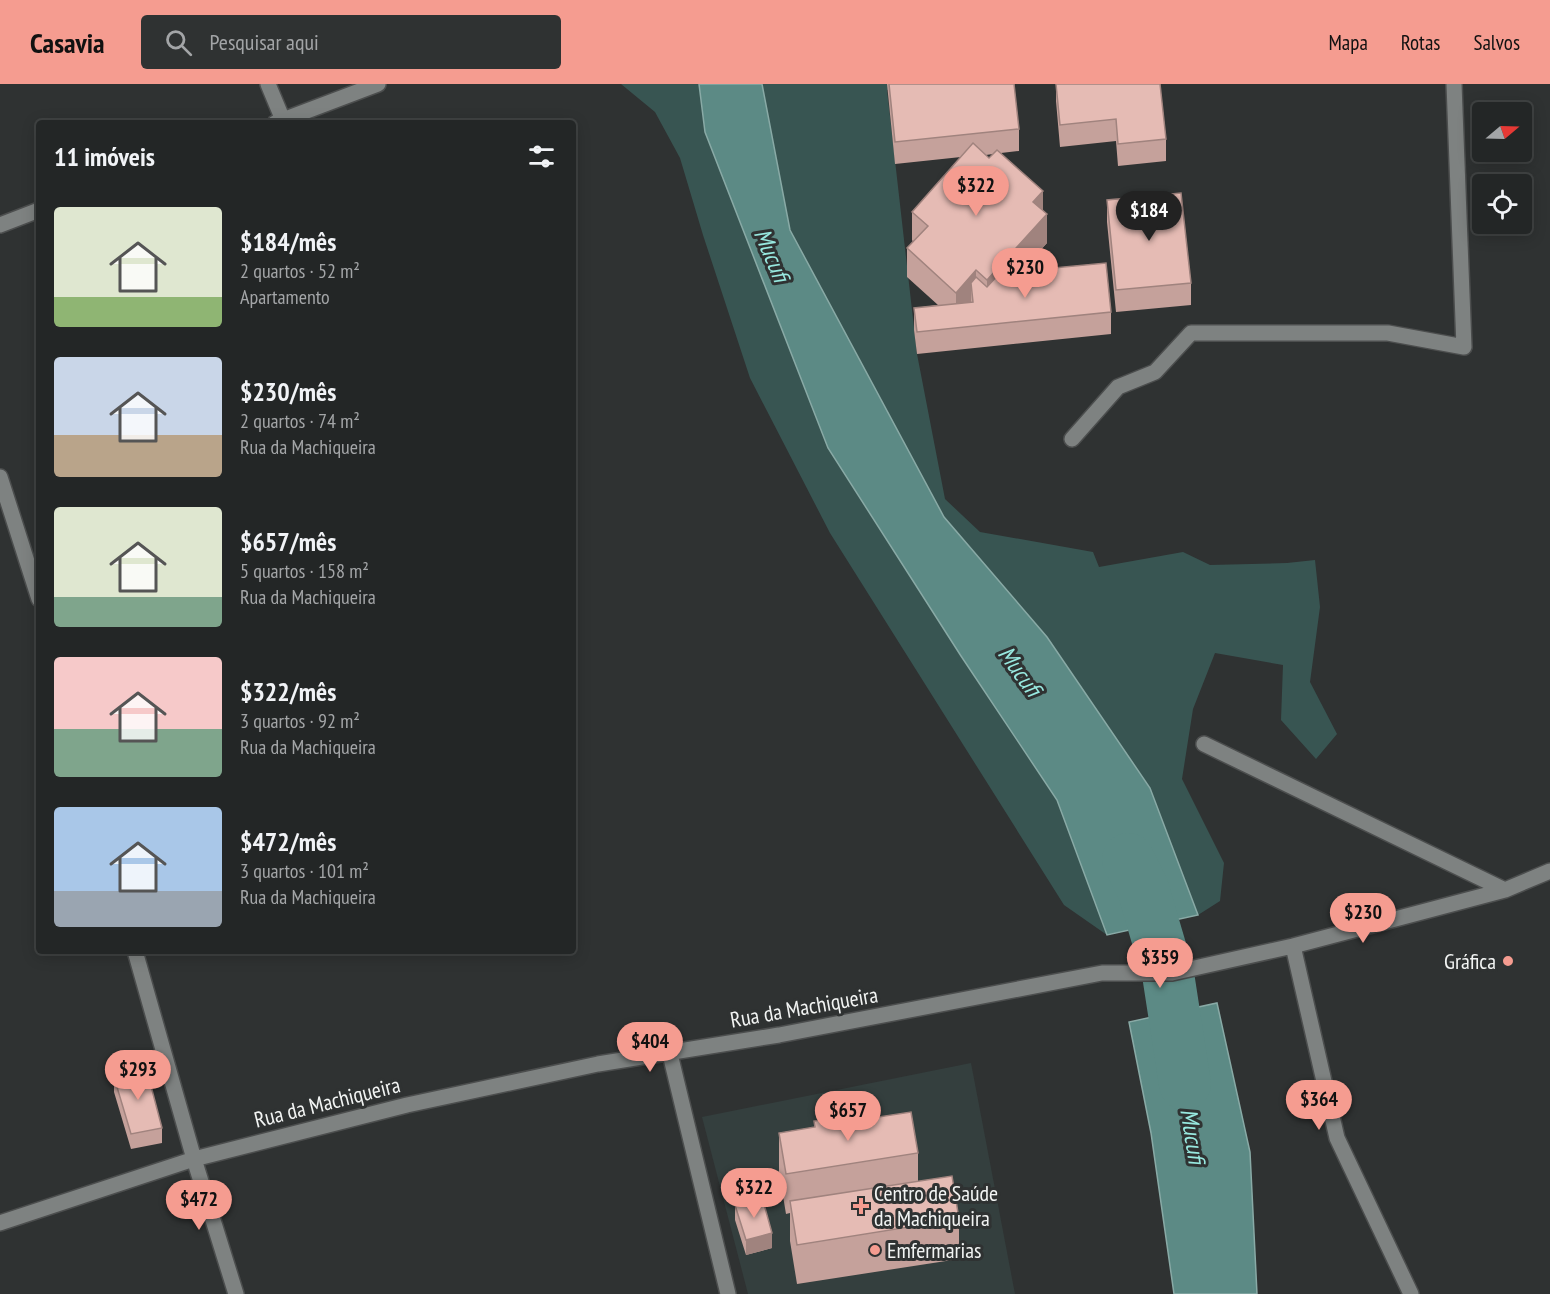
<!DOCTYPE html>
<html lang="pt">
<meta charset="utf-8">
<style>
:root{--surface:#232626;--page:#2f3232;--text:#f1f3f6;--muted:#a3a5a7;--line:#404343;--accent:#f59c90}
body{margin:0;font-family:"PT Sans Narrow",sans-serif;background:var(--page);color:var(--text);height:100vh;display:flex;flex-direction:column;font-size:22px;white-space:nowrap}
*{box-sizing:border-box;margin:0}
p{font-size:20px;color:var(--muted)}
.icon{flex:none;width:33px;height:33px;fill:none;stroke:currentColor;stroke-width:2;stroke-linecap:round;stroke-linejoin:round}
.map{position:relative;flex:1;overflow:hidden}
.side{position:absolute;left:36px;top:36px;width:540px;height:834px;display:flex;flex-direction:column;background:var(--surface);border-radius:6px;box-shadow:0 3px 15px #0003,0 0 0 2px var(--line)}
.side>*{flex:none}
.needle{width:39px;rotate:71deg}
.tools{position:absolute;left:1472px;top:18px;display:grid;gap:12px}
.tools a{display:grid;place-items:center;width:60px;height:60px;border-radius:6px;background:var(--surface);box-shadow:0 3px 15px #0003,0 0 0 2px var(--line);font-size:30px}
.price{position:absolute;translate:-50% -51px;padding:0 14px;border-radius:21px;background:var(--accent);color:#111;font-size:20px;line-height:39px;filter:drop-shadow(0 2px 3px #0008)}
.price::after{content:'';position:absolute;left:50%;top:36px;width:18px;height:14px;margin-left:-9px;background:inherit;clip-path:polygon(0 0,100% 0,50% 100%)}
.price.on{background:#222;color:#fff}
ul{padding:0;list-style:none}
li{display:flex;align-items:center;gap:18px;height:150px;padding:0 18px}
li span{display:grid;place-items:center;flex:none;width:168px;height:120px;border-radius:6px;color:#555}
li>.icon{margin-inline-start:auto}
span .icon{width:72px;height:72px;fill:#fffc;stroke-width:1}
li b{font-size:26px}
h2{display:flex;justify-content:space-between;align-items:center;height:72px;padding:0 18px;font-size:26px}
header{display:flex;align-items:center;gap:36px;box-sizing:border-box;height:84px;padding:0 30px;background:var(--accent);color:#111}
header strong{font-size:28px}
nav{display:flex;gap:33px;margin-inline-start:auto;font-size:21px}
.search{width:420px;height:54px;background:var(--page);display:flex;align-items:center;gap:15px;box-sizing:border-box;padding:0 21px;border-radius:6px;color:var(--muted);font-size:22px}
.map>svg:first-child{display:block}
.built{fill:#343f3e}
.green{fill:#385552}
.water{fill:#5c8a85;stroke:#89aaa6;stroke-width:1.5}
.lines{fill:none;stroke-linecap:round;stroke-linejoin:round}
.river{stroke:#5c8a85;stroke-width:52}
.minor-casing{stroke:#4c4e4e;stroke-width:18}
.minor{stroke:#7e8281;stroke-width:15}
.wall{fill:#c5a19b;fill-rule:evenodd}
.shaded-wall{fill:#a0837e}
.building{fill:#e5bbb4;stroke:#a0837e;stroke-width:1.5}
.poi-dot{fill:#f59c90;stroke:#2f3232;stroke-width:2}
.labels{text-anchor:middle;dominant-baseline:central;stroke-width:6;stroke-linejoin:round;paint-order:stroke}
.poi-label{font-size:22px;fill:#f2f4f3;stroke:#2f3232;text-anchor:start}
.street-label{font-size:22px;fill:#f2f4f3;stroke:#2f3232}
.water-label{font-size:24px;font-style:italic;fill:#98e9e0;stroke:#2f3232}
</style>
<header>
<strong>Casavia</strong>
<div class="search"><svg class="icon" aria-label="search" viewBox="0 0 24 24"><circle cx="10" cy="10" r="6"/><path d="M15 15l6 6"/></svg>Pesquisar aqui</div>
<nav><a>Mapa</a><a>Rotas</a><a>Salvos</a></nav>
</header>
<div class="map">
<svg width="1550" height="1210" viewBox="0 0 1550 1210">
<rect width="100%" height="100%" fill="#2f3232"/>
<path class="built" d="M971,979l44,231h-267l-46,-177z"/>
<path class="green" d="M621,0h78l6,48 123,316 133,208 96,144 50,135 -43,-30 -234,-372 -80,-155 -47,-143 -23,-77 -25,-46z
M762,0h175l-50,6 30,264 28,145 35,33 113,20 6,15 84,-15 27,13 77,-2 28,-3 5,47 -10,75 27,52 -21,25 -35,-39 2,-55 -68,-12 -22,56 -11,70 42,84 -4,38 -22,14 -48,-127 -103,-151 -103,-120 -154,-287z"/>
<path class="water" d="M699,0h63l28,146 154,287 103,120 103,151 48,127 -91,20 -50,-135 -96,-144 -133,-208 -123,-316z
M1217,919l33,149 7,142h-83l-23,-161 -22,-111z"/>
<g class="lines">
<path class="river" d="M1128,775l15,30 25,85 17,110"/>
<defs>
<path id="minor" d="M268,0l15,36
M275,39l103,-39
M0,141l39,-15
M1072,355l46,-52 37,-15 36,-39h197l76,14 -10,-263
M0,393l39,122
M1204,660l301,146
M1293,862l44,192 74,156
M135,867l59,208 42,135
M670,970l58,240
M0,1139l194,-64 213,-54 191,-41 181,-29 323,-62h70l121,-27 212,-56 45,-19"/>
</defs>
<use href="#minor" class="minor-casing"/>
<use href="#minor" class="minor"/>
</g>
<path class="wall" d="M887,0h127l5,45v22l-18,2 42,58 4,32 -26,28 90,41v22l-194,20 -3,-24v-22l24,-3 -31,-28v-29l6,-6 -1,-2v-28l49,-55 -66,7zM993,70l-4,4 -3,-3z
M1056,0h104l6,55v22l-48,5 -2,-25 -56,6 -4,-46z
M1107,116l84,83v22l-75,7 -9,-90z
M114,993l48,51v15l-31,6 -17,-57z
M859,1036l59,33v28l41,38v40l-162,25 -7,-43v-28l-4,1 -7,-42v-39l35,-6v-6z
M735,1121l37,43 -26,7 -11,-35z"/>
<path class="shaded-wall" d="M1043,107v28l4,-5v29l-60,66v-29l46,-78z
M976,186v29l-5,-16v22l-15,16v-28z
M772,1149v15l-26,7v-15z"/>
<path class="building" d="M889,0h125l5,45 -124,13z
M1056,0h104l6,55 -48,5 -2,-25 -56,6z
M973,59l16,15 8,-8 46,41 -10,11 14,12 -60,66 -11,-10 -20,23 -49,-45 21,-22 -16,-14z
M1181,109l10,90 -75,7 -9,-90z
M1106,179l5,49 -194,20 -3,-24 59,-6 -2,-19 5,-6 11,10 13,-14z
M146,983l16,61 -31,6 -17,-57z
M911,1028l7,41 -132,21 -7,-41 36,-6 -1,-6 44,-7 1,6z
M952,1092l7,43 -162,26 -7,-44z
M762,1113l10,36 -26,7 -11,-35z"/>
<g class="poi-dot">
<circle cx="1508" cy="877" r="6"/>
<path d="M858 1113h6v6h6v6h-6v6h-6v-6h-6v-6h6z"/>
<circle cx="875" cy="1166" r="6"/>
</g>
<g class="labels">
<g class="poi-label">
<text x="1496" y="877" text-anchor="end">Gráfica</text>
<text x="874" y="1109">Centro de Saúde<tspan x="874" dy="25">da Machiqueira</tspan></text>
<text x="887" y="1166">Emfermarias</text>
</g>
<g class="street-label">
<text transform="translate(804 923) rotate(-10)">Rua da Machiqueira</text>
<text transform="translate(327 1018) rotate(-14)">Rua da Machiqueira</text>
</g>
<g class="water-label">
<text transform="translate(772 171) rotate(67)">Mucufi</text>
<text transform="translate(1020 587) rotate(54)">Mucufi</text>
<text transform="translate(1193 1052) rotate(81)">Mucufi</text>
</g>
</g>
</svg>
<div class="tools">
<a><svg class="needle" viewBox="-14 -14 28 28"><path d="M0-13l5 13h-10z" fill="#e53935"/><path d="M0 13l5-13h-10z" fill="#a3a5a7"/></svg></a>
<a><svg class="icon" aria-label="locate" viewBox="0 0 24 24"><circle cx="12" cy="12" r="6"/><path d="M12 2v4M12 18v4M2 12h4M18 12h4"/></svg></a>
</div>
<b class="price" style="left:976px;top:133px">$322</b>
<b class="price on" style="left:1149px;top:158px">$184</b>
<b class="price" style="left:1025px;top:215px">$230</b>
<b class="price" style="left:1363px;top:860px">$230</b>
<b class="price" style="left:1160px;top:905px">$359</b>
<b class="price" style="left:650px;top:989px">$404</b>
<b class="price" style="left:138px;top:1017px">$293</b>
<b class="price" style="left:1319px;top:1047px">$364</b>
<b class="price" style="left:848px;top:1058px">$657</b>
<b class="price" style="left:754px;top:1135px">$322</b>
<b class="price" style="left:199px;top:1147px">$472</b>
<section class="side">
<h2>11 imóveis<svg class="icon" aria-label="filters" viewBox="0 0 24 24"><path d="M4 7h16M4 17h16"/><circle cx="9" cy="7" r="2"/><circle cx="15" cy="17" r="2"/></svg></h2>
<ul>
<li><span style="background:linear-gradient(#dfe7d0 75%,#8fb573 0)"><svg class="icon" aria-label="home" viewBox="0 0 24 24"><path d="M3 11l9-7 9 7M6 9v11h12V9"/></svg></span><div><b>$184/mês</b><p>2 quartos · 52 m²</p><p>Apartamento</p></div></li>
<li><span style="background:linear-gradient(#c9d6e8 65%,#b9a48a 0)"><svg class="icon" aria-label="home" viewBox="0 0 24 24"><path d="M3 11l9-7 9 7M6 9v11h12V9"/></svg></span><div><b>$230/mês</b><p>2 quartos · 74 m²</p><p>Rua da Machiqueira</p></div></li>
<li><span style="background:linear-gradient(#dfe7d0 75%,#7fa58c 0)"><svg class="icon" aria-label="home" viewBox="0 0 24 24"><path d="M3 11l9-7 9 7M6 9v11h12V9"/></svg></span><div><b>$657/mês</b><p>5 quartos · 158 m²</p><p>Rua da Machiqueira</p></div></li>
<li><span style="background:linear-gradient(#f6c9c9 60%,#7fa58c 0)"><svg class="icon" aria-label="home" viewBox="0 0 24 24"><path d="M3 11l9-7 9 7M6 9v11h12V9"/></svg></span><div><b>$322/mês</b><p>3 quartos · 92 m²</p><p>Rua da Machiqueira</p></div></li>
<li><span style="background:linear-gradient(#a9c7e8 70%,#9aa5b1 0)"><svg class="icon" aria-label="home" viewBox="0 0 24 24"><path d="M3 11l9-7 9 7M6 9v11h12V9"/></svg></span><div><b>$472/mês</b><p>3 quartos · 101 m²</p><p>Rua da Machiqueira</p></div></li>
</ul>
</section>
</div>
